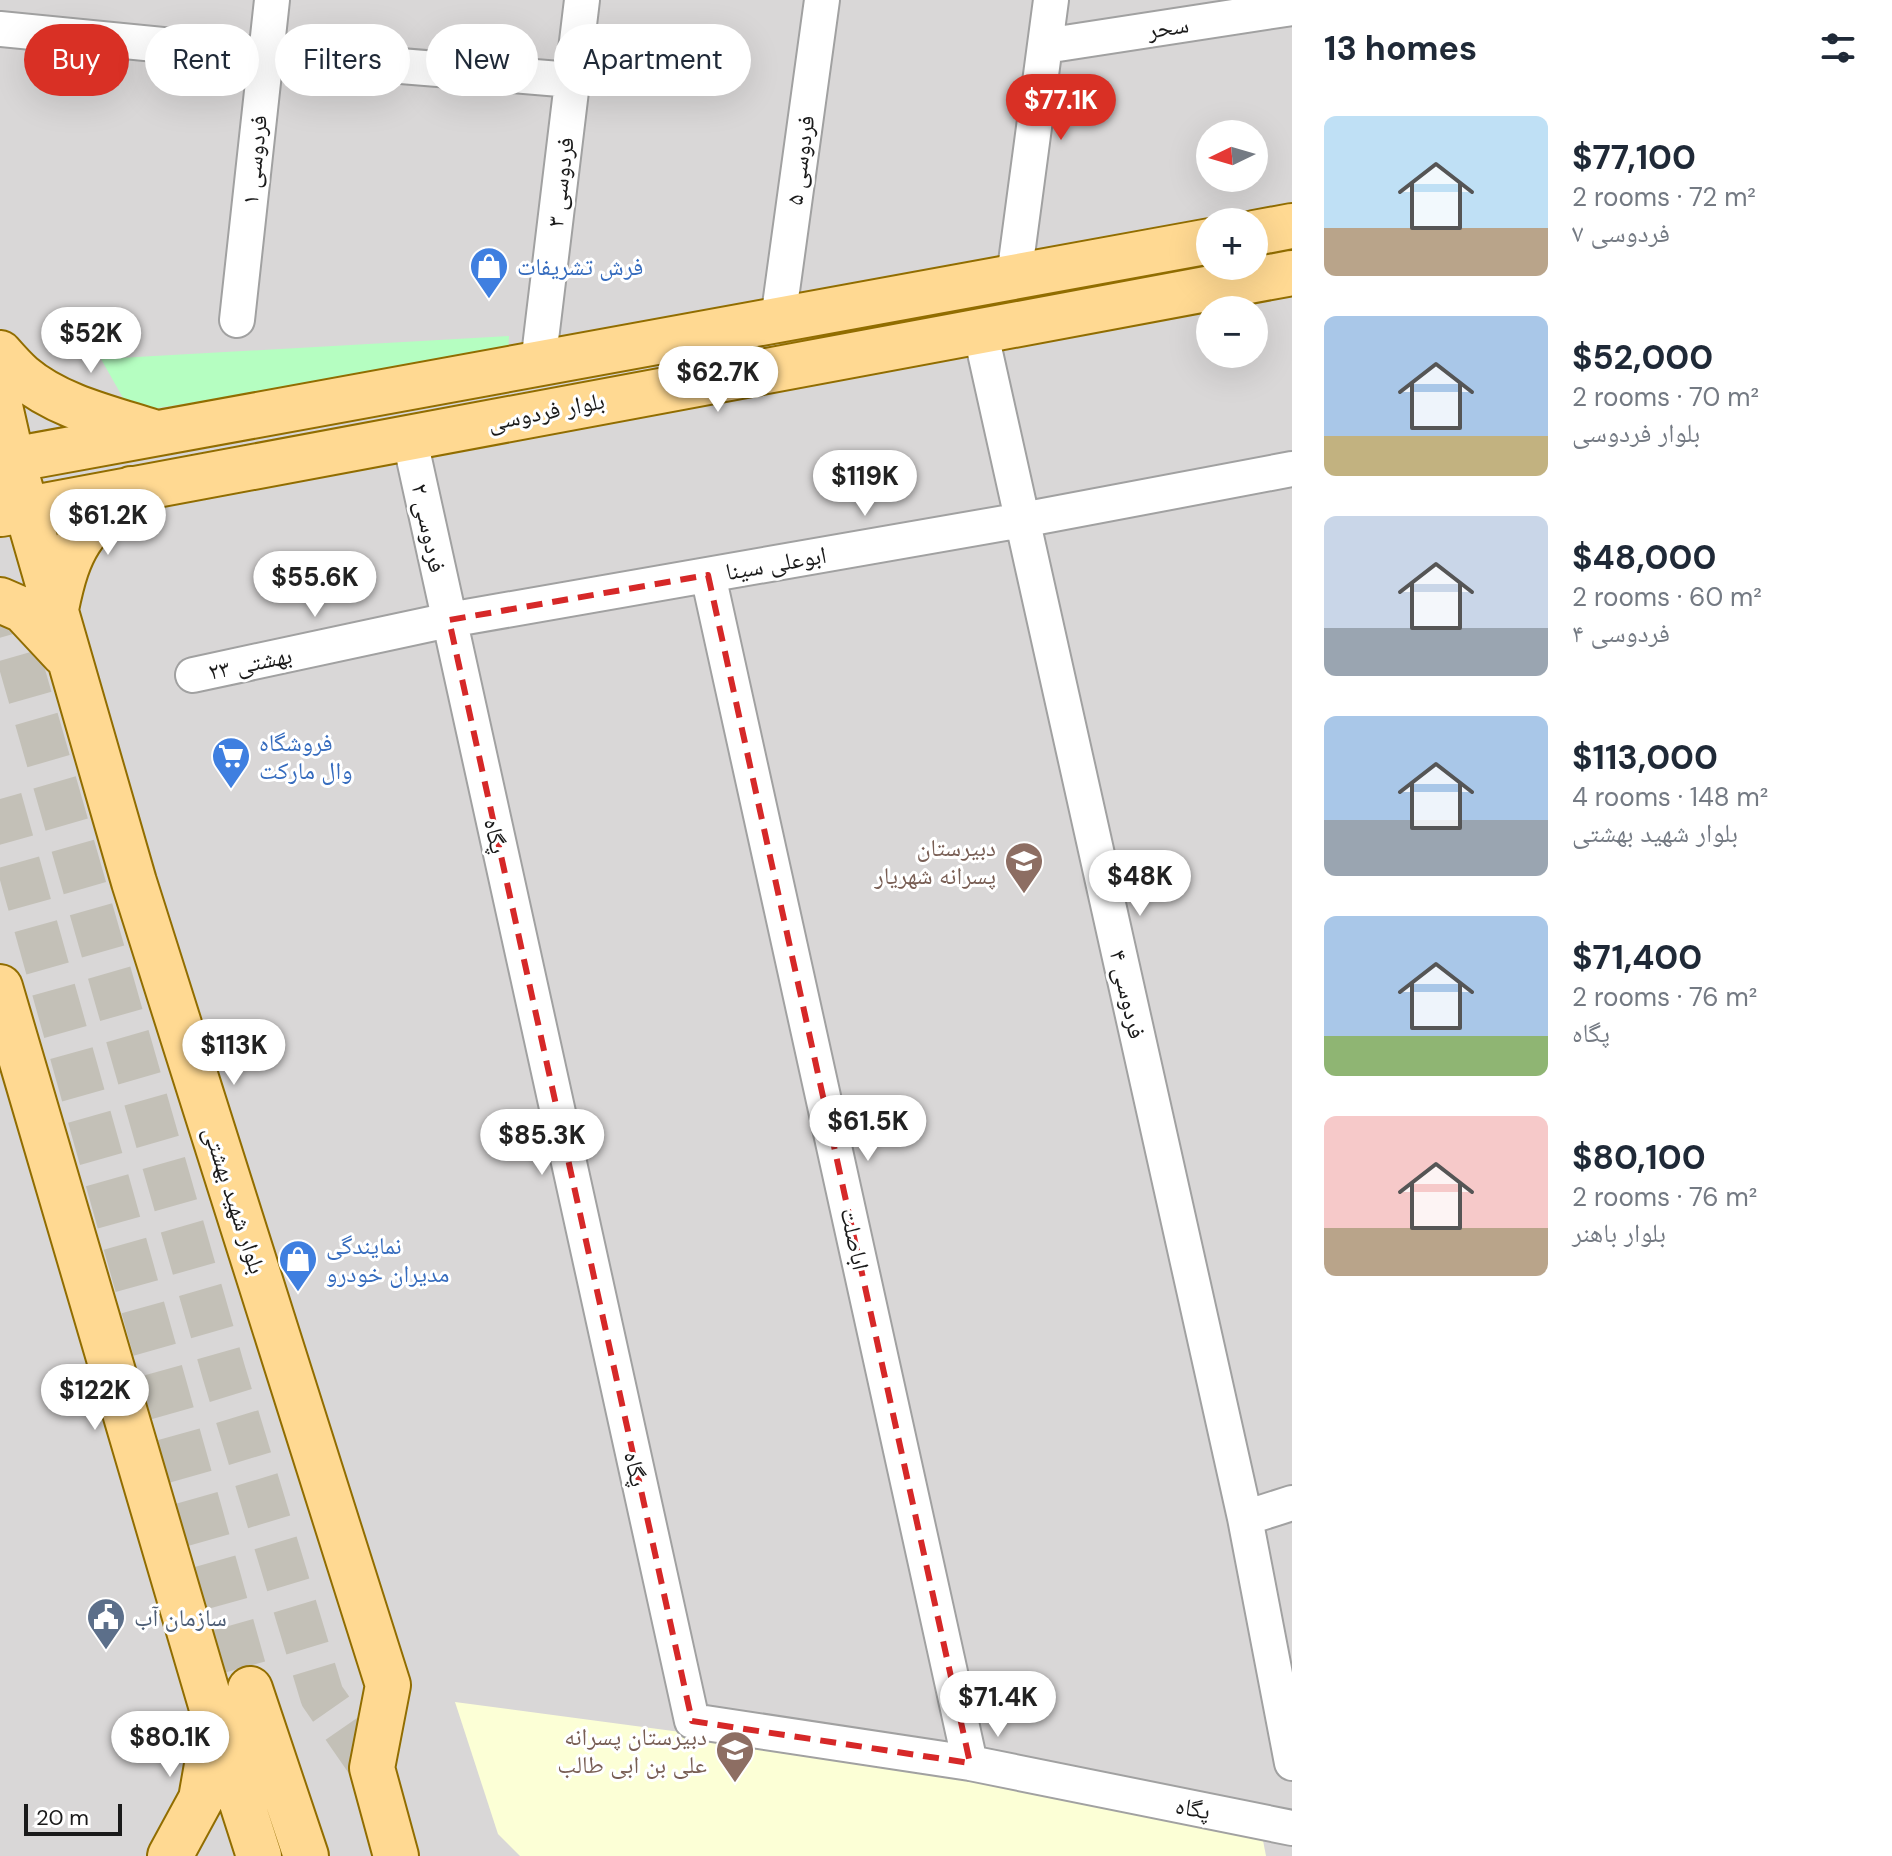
<!DOCTYPE html>
<meta charset="utf-8">
<style>
:root{--surface:#fff;--page:#f2f2f3;--text:#1f2937;--muted:#747a83;--accent:#d93025}
body{margin:0;font-family:"DM Sans","Noto Naskh Arabic",sans-serif;background:var(--page);color:var(--text);height:100vh;display:flex;flex-direction:column;font-size:30px;white-space:nowrap}
*{box-sizing:border-box;margin:0}
p{font-size:26px;color:var(--muted)}
.icon{flex:none;width:44px;height:44px;fill:none;stroke:currentColor;stroke-width:2;stroke-linecap:round;stroke-linejoin:round}
.map{position:relative;flex:1;overflow:hidden}
.drawer{display:flex;flex-direction:column;background:var(--surface);width:600px}
.drawer>*{flex:none}
.top-card{position:absolute;left:24px;top:24px;width:760px;height:72px;display:flex;gap:16px}
.needle{width:52px;rotate:265deg}
.controls{position:absolute;left:1196px;top:120px;display:grid;gap:16px}
.controls a{display:grid;place-items:center;width:72px;height:72px;border-radius:50%;background:var(--surface);box-shadow:0 8px 32px #0002;font-size:40px}
.scale{position:absolute;left:24px;bottom:20px;width:98px;box-sizing:border-box;padding-left:8px;border:4px solid #1a1a1a;border-top:0;font-size:22px;line-height:28px;white-space:nowrap;color:#1a1a1a;-webkit-text-stroke:6px #fff;paint-order:stroke}
.price{position:absolute;translate:-50% -68px;padding:0 18px;border-radius:28px;background:#fff;color:#222;font-size:26px;line-height:52px;filter:drop-shadow(0 2px 4px #0008)}
.price::after{content:'';position:absolute;left:50%;top:48px;width:24px;height:18px;margin-left:-12px;background:inherit;clip-path:polygon(0 0,100% 0,50% 100%)}
.price.selected{background:var(--accent);color:#fff}
ul{padding:0;list-style:none}
li{display:flex;align-items:center;gap:24px;height:200px;padding:0 32px}
li span{display:grid;place-items:center;flex:none;width:224px;height:160px;border-radius:12px;color:#555}
li>.icon{margin-inline-start:auto}
span .icon{width:96px;height:96px;fill:#fffc;stroke-width:1}
li b{font-size:34px}
h2{display:flex;justify-content:space-between;align-items:center;height:96px;padding:0 32px;font-size:34px}
.pill{padding:0 28px;border-radius:36px;background:var(--surface);box-shadow:0 8px 32px #0002;font-size:28px;line-height:72px}
.pill.selected{background:var(--accent);color:#fff}
main{display:flex;flex:1;min-height:0}
.map>svg:first-child{display:block}
.residential{fill:#d9d7d7;fill-rule:evenodd}
.education{fill:#fcffd6}
.park{fill:#b5fec1}
.lines{fill:none;stroke-linecap:round;stroke-linejoin:round}
.major-tunnel{stroke:#c3c0b7;stroke-width:44;stroke-dasharray:44 22;stroke-linecap:butt}
.minor-casing{stroke:#a1a1a1;stroke-width:38}
.major-casing{stroke:#916d00;stroke-width:48}
.minor{stroke:#fff;stroke-width:34}
.major{stroke:#ffd992;stroke-width:44}
.marked{fill:none;stroke:#d62828;stroke-width:6;stroke-dasharray:16 10;stroke-linejoin:round}
.labels{text-anchor:middle;dominant-baseline:central;stroke-width:6;stroke-linejoin:round;paint-order:stroke}
.street-label{font-size:24px;fill:#1a1a1a;stroke:#fff}
.shop-label{font-size:24px;fill:#366cbe;stroke:#fff;text-anchor:start}
.education-label{font-size:24px;fill:#785e54;stroke:#fff;text-anchor:end}
.service-label{font-size:24px;fill:#4e5e75;stroke:#fff;text-anchor:start}
</style>
<main>
<div class="map">
<svg width="1292" height="1856" viewBox="0 0 1292 1856">
<rect width="100%" height="100%" fill="#edeade"/>
<path class="residential" d="M0,0h1292v1856h-1292zM1210,134h44v44h-44zM1210,222h44v44h-44zM1210,310h44v44h-44z"/>
<path class="education" d="M455,1702l233,31 573,97 5,26h-746l-22,-22z"/>
<path class="park" d="M509,336l-1,19 -377,57 -30,-53z"/>
<g class="lines">
<path class="major-tunnel" d="M0,592l224,781 98,323 50,72
M0,799l250,890"/>
<defs>
<path id="minor" d="M0,29l266,26 306,25
M1045,46l247,-38
M1014,277l37,-277
M237,320l35,-320
M778,320l44,-320
M980,330l265,1188 47,245
M538,364l44,-364
M409,436l283,1285 278,42 322,65
M708,575l262,1188
M193,675l256,-55 573,-100 270,-51
M1245,1518l47,-15"/>
<path id="major" d="M1254,233l38,-7
M0,353c7,8 14,16 22,23 35,30 87,42 131,56
M0,406l12,53 122,423 254,803 -16,83 24,88
M0,462l1210,-221
M1,514l1291,-241
M0,600l23,10 41,44
M56,609c13,-64 25,-79 75,-120
M0,987l215,732 44,137
M250,1689l56,167
M170,1856l31,-57 13,-74"/>
</defs>
<use href="#minor" class="minor-casing"/>
<use href="#major" class="major-casing"/>
<use href="#minor" class="minor"/>
<use href="#major" class="major"/>
</g>
<path class="marked" d="M708,575l262,1188 -278,-42 -243,-1101z"/>
<defs>
<symbol id="shop-pin" viewBox="-11 -11 22 30"><path d="M0 17L-7.5 6A9.5 9.5 0 1 1 7.5 6Z" fill="#3f7fe0" stroke="#fff"/><path d="M-5-2.5h2.3a2.7 3.5 0 0 1 5.4 0H5L5.5 6h-11ZM-1.5-2.5h3a1.5 2.3 0 0 0-3 0Z" fill="#fff"/></symbol>
<symbol id="supermarket-pin" viewBox="-11 -11 22 30"><path d="M0 17L-7.5 6A9.5 9.5 0 1 1 7.5 6Z" fill="#3f7fe0" stroke="#fff"/><path d="M-6-5.5h2.5l.6 2H6L4.5 2H-2.5L-4.4-4H-6ZM-1.5 3.2a1.3 1.3 0 1 0 .1 0ZM3 3.2a1.3 1.3 0 1 0 .1 0Z" fill="#fff"/></symbol>
<symbol id="school-pin" viewBox="-11 -11 22 30"><path d="M0 17L-7.5 6A9.5 9.5 0 1 1 7.5 6Z" fill="#8d6e63" stroke="#fff"/><path d="M0-5L7-2L0 1L-7-2ZM-4 1L0 2.5L4 1V4Q0 6-4 4Z" fill="#fff"/></symbol>
<symbol id="civic-pin" viewBox="-11 -11 22 30"><path d="M0 17L-7.5 6A9.5 9.5 0 1 1 7.5 6Z" fill="#5c6f8a" stroke="#fff"/><path d="M-.6-6.5H3V-4.5H.6V-3L4-1V1h2V6H-6V1h2V-1L-.6-3ZM-1.2 2.5V6h2.4V2.5Z" fill="#fff"/></symbol>
</defs>
<g fill-rule="evenodd">
<use href="#shop-pin" x="467" y="244" width="44" height="60"/>
<use href="#supermarket-pin" x="209" y="734" width="44" height="60"/>
<use href="#school-pin" x="1002" y="839" width="44" height="60"/>
<use href="#shop-pin" x="276" y="1237" width="44" height="60"/>
<use href="#civic-pin" x="84" y="1595" width="44" height="60"/>
<use href="#school-pin" x="713" y="1728" width="44" height="60"/>
</g>
<g class="labels">
<g class="street-label">
<text transform="translate(1168 27) rotate(-9)">سحر</text>
<text transform="translate(254 160) rotate(-84)">فردوسی ۱</text>
<text transform="translate(800 160) rotate(-82)">فردوسی ۵</text>
<text transform="translate(560 182) rotate(-83)">فردوسی ۳</text>
<text transform="translate(546 411) rotate(-11)">بلوار فردوسی</text>
<text transform="translate(429 528) rotate(78)">فردوسی ۲</text>
<text transform="translate(776 563) rotate(-10)">ابوعلی سینا</text>
<text transform="translate(250 663) rotate(-12)">بهشتی ۲۳</text>
<text transform="translate(496 836) rotate(78)">پگاه</text>
<text transform="translate(1128 994) rotate(77)">فردوسی ۴</text>
<text transform="translate(235 1200) rotate(72)">بلوار شهید بهشتی</text>
<text transform="translate(855 1239) rotate(78)">اباصلت</text>
<text transform="translate(636 1469) rotate(78)">پگاه</text>
<text transform="translate(1193 1808) rotate(11)">پگاه</text>
</g>
<g class="shop-label">
<text x="517" y="266">فرش تشریفات</text>
<text x="259" y="742">فروشگاه<tspan x="259" dy="28">وال مارکت</tspan></text>
<text x="326" y="1245">نمایندگی<tspan x="326" dy="28">مدیران خودرو</tspan></text>
</g>
<g class="education-label">
<text x="996" y="847">دبیرستان<tspan x="996" dy="28">پسرانه شهریار</tspan></text>
<text x="707" y="1736">دبیرستان پسرانه<tspan x="707" dy="28">علی بن ابی طالب</tspan></text>
</g>
<g class="service-label">
<text x="134" y="1617">سازمان آب</text>
</g>
</g>
</svg>
<div class="controls">
<a><svg class="needle" viewBox="-14 -14 28 28"><path d="M0-13l5 13h-10z" fill="#e53935"/><path d="M0 13l5-13h-10z" fill="#747a83"/></svg></a>
<a>+</a>
<a>−</a>
</div>
<div class="scale">20 m</div>
<b class="price selected" style="left:1061px;top:142px">$77.1K</b>
<b class="price" style="left:91px;top:375px">$52K</b>
<b class="price" style="left:718px;top:414px">$62.7K</b>
<b class="price" style="left:865px;top:518px">$119K</b>
<b class="price" style="left:108px;top:557px">$61.2K</b>
<b class="price" style="left:315px;top:619px">$55.6K</b>
<b class="price" style="left:1140px;top:918px">$48K</b>
<b class="price" style="left:234px;top:1087px">$113K</b>
<b class="price" style="left:868px;top:1163px">$61.5K</b>
<b class="price" style="left:542px;top:1177px">$85.3K</b>
<b class="price" style="left:95px;top:1432px">$122K</b>
<b class="price" style="left:998px;top:1739px">$71.4K</b>
<b class="price" style="left:170px;top:1779px">$80.1K</b>
<div class="top-card">
<a class="pill selected">Buy</a>
<a class="pill">Rent</a>
<a class="pill">Filters</a>
<a class="pill">New</a>
<a class="pill">Apartment</a>
</div>
</div>
<section class="drawer">
<h2>13 homes<svg class="icon" aria-label="filters" viewBox="0 0 24 24"><path d="M4 7h16M4 17h16"/><circle cx="9" cy="7" r="2"/><circle cx="15" cy="17" r="2"/></svg></h2>
<ul>
<li><span style="background:linear-gradient(#bfe0f5 70%,#b9a48a 0)"><svg class="icon" aria-label="home" viewBox="0 0 24 24"><path d="M3 11l9-7 9 7M6 9v11h12V9"/></svg></span><div><b>$77,100</b><p>2 rooms · 72 m²</p><p>فردوسی ۷</p></div></li>
<li><span style="background:linear-gradient(#a9c7e8 75%,#c2b280 0)"><svg class="icon" aria-label="home" viewBox="0 0 24 24"><path d="M3 11l9-7 9 7M6 9v11h12V9"/></svg></span><div><b>$52,000</b><p>2 rooms · 70 m²</p><p>بلوار فردوسی</p></div></li>
<li><span style="background:linear-gradient(#c9d6e8 70%,#9aa5b1 0)"><svg class="icon" aria-label="home" viewBox="0 0 24 24"><path d="M3 11l9-7 9 7M6 9v11h12V9"/></svg></span><div><b>$48,000</b><p>2 rooms · 60 m²</p><p>فردوسی ۴</p></div></li>
<li><span style="background:linear-gradient(#a9c7e8 65%,#9aa5b1 0)"><svg class="icon" aria-label="home" viewBox="0 0 24 24"><path d="M3 11l9-7 9 7M6 9v11h12V9"/></svg></span><div><b>$113,000</b><p>4 rooms · 148 m²</p><p>بلوار شهید بهشتی</p></div></li>
<li><span style="background:linear-gradient(#a9c7e8 75%,#8fb573 0)"><svg class="icon" aria-label="home" viewBox="0 0 24 24"><path d="M3 11l9-7 9 7M6 9v11h12V9"/></svg></span><div><b>$71,400</b><p>2 rooms · 76 m²</p><p>پگاه</p></div></li>
<li><span style="background:linear-gradient(#f6c9c9 70%,#b9a48a 0)"><svg class="icon" aria-label="home" viewBox="0 0 24 24"><path d="M3 11l9-7 9 7M6 9v11h12V9"/></svg></span><div><b>$80,100</b><p>2 rooms · 76 m²</p><p>بلوار باهنر</p></div></li>
</ul>
</section>
</main>
